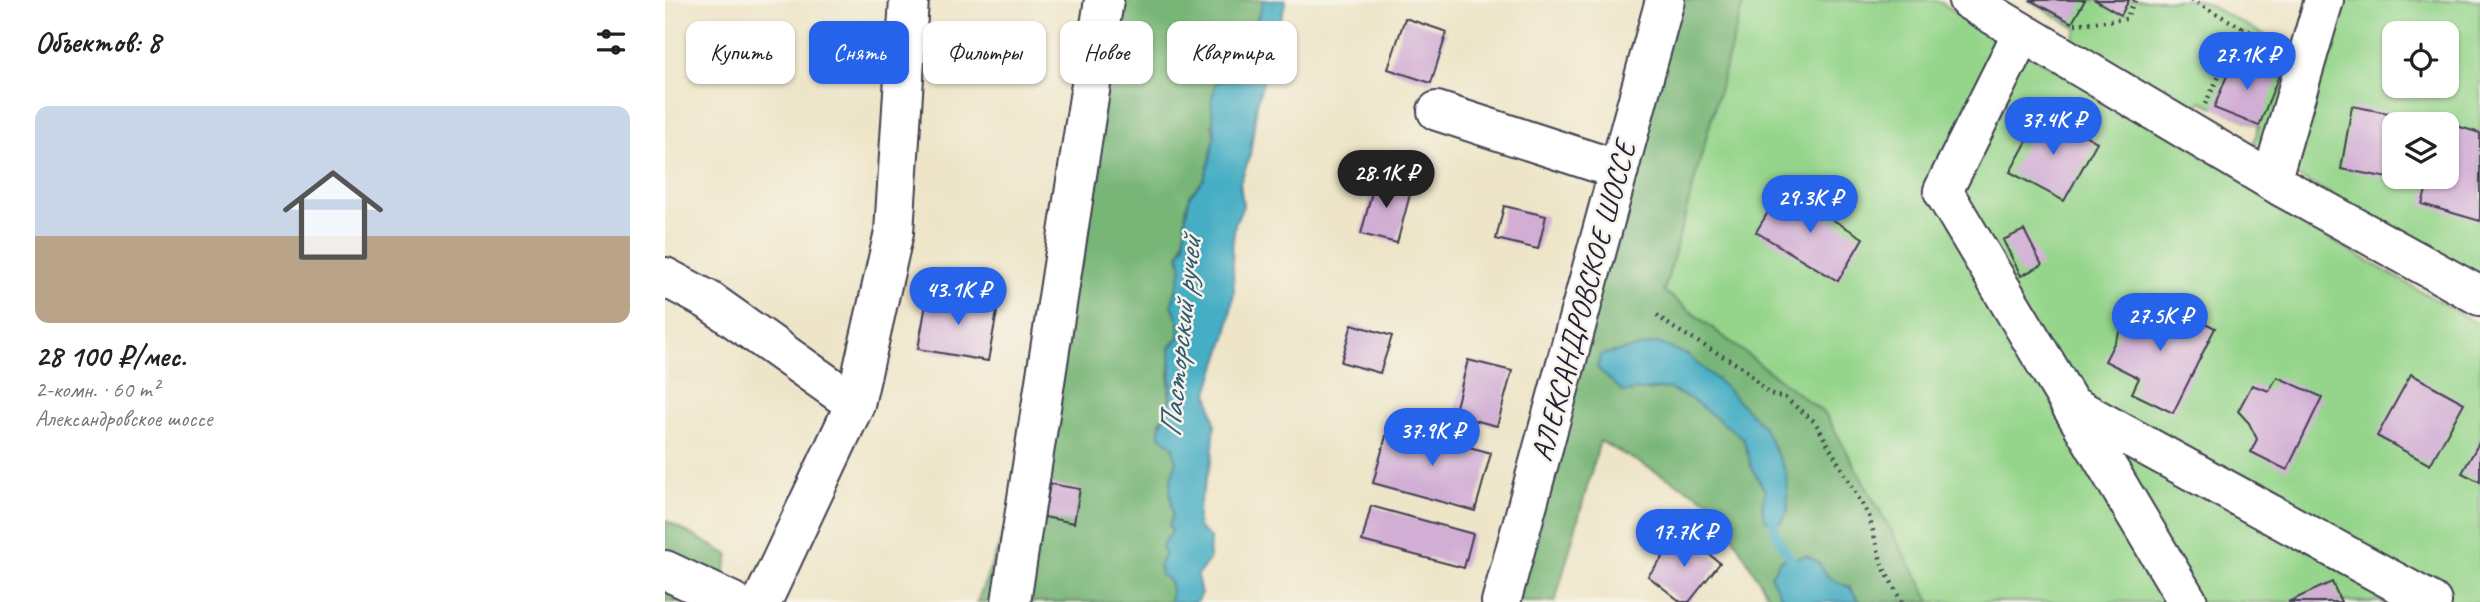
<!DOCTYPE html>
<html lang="ru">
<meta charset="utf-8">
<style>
:root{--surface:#fff;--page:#f2f2f2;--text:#222;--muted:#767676;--line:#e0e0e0;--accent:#2563eb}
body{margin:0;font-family:Caveat,sans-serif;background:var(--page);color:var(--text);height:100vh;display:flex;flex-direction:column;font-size:26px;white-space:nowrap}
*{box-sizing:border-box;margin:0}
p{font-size:23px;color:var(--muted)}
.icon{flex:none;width:38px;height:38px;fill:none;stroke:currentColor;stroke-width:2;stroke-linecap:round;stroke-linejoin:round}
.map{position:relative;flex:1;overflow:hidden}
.details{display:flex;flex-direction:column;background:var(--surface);width:665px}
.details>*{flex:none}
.hud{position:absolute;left:21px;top:21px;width:665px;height:63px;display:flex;gap:14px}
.buttons{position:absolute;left:1717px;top:21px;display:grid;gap:14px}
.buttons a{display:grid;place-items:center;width:77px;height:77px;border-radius:14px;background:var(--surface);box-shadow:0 2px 5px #0004;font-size:35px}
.price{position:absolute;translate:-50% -60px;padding:0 16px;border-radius:24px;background:var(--accent);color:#fff;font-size:23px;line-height:46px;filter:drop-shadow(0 2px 4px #0008)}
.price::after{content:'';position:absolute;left:50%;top:42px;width:21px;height:16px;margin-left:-10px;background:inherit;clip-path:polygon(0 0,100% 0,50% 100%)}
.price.active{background:#222;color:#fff}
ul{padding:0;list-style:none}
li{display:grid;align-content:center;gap:14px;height:371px;padding:0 35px}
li+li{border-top:2px solid var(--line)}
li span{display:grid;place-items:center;height:217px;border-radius:14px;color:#555}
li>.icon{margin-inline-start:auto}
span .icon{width:126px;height:126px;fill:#fffc;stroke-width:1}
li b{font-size:30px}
h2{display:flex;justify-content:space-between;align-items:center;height:84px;padding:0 35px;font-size:30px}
.tag{padding:0 24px;border-radius:14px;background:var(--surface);box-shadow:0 2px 5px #0004;font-size:24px;line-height:63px}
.tag.active{background:var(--accent);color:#fff}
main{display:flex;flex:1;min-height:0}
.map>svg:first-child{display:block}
.green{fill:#95d58b;stroke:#5c7c63;stroke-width:2;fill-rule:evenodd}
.forest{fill:#78b677;stroke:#4d6c59;stroke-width:2;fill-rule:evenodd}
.water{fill:#45adc4;stroke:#346880;stroke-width:2}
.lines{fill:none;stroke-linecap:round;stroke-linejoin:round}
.stream{stroke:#45adc4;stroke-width:9}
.building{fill:#d2aed5}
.minor-casing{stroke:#413f50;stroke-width:42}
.path{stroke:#413f50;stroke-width:4.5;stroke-dasharray:2 5;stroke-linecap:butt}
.minor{stroke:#fff;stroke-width:38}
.labels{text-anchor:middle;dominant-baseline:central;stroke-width:5;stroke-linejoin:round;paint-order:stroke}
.street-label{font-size:30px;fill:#22223b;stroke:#f7f3e8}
.water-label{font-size:32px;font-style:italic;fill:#305a72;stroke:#f7f3e8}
</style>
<main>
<section class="details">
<h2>Объектов: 8<svg class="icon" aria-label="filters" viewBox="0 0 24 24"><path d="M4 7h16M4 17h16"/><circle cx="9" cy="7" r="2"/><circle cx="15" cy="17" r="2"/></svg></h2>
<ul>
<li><span style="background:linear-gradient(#c9d6e8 60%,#b9a48a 0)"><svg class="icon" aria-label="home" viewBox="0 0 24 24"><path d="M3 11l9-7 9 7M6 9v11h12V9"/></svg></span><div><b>28 100 ₽/мес.</b><p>2-комн. · 60 m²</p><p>Александровское шоссе</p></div></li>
</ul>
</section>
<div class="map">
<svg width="1815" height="602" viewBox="0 0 1815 602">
<rect width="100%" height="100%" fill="#f7f3e8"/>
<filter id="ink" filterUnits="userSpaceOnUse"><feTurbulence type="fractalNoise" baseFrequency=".0143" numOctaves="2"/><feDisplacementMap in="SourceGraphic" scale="14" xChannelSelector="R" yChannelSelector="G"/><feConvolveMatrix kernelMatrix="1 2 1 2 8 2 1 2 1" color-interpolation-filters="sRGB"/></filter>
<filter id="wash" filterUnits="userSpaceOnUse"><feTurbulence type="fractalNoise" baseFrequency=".00686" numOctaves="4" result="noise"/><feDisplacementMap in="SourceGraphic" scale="28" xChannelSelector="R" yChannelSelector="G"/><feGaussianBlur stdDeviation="1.57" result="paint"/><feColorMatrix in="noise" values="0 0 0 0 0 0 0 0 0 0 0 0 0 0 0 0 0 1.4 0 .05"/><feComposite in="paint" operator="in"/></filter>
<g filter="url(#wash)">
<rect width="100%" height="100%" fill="#eee5c8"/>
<path class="green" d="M1079,0h192l79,47 263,148 -5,12 207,118v277h-549l-105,-187 -162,-124z
M1364,0h170l109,58 16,-58h156v276l-229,-125 8,-25 -58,-25 -16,29 -122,-73 14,-28zM1729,33h53v53h-53zM1729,124h53v53h-53z"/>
<path class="forest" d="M431,0h166v7l-50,119c5,13 0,40 -8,53 -3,6 -11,10 -14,17 -9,18 0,41 -11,58l4,14 -11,36 7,19v14l-9,11c3,11 -1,17 -1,28 0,23 3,28 -10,48l14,22 3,17 -5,16 2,36 -4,10 3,6 -10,15c6,18 11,38 8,56h-193l42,-108z
M1000,0h79l-80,291 162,124 105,187h-71l-11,-15 -20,-9 -11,-16 -11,-6 -27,4v35l9,7h-17l-59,-99 -113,-62 -45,161h-53zM994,343l127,129 -24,36 3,-17 -13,-23 -9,-30 -52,-39 -24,-11 -19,3 -47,-36z
M0,520l64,35 -11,40 14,7h-67z"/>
<path class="water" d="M597,0h24l-29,103 -7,52 -10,28 3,23 -8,18 -3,25 2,43 -7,42 -19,58 7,32 -3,35 -14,50v18l12,11 -1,22 -12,16 4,17 -5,9h-26c2,-13 4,-20 -9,-27l-2,-10 6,-11 -3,-8 10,-15 -3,-6 4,-10 -3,-23 1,-13 5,-16 -3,-17 -13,-10c-1,-16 6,-17 10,-31 1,-7 1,-51 0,-57l9,-11v-14l-7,-19 10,-36 -3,-14 6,-9v-24l5,-26 14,-16 6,-19 5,-27 -4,-31 5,-20 17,-3 29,-72z
M993,343l30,12 38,33 37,38 23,46 2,38 -7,12 -16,-2 -3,-12 3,-17 -13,-23 -9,-30 -52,-39 -24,-11 -44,4 -26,-24 3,-13z
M1142,556l11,6 11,16 20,9 11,15h-71l-9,-7 -9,-19 9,-16z"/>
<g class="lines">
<path class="stream" d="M1110,512c-6,18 11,43 24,55"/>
</g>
<g id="blocks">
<path class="building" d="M1365,0h55l-13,23z
M1430,0h34l-8,15z
M740,18l42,14 -16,51 -43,-14z
M1569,58l45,17 -20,51 -45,-18z
M1687,106l57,11 -1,7h-14v55l-53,-10z
M1378,112l54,30 -33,59 -54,-29z
M1782,123l33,10v88l-58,-17 8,-27h17z
M711,177l36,10 -15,56 -36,-9z
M1117,189l81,49 -25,43 -82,-49z
M839,206l42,10 -8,33 -42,-10z
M1359,230l18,35 -21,11 -18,-36z
M263,293l70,13 -10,55 -70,-12z
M1471,300l39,20 7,-9 33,17 -42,85 -41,-20 7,-15 -34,-17z
M687,324l40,12 -12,37 -39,-11z
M803,360l44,11 -15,55 -43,-11z
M1746,374l53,29 -34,62 -53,-29z
M1612,377l45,20 -35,73 -36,-18 6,-13 -8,-16 -11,-12 14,-26 17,6z
M724,425l102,28 -16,58 -102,-28z
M1815,441v41l-18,-9z
M385,484l30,5 -6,34 -30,-6z
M706,506l102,28 -9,34 -102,-27z
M1017,533l38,30 -31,39h-8l-33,-26z
M1667,582l9,20h-53z"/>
</g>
</g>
<g filter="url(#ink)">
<use href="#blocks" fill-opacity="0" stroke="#413f50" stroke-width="2"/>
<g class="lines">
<defs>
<path id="minor" d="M1303,0l312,186 200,110
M1357,33l-79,158 245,411
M772,111l182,59
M1606,181l53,-181
M0,277l43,23 147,104
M1406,405l361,197
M0,570l68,32
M97,602l93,-198 39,-172 15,-232
M346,602l93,-602
M836,602l164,-602"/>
</defs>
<use href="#minor" class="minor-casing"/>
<path class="path" d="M1526,0l52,28
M1410,24l51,-5 9,-19
M1540,104l38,-76 35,18
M992,315l15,12 73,42 23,24 17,5 30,24 54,94 13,49 20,37"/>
<use href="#minor" class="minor"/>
</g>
</g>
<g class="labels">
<g class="street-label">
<text transform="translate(918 301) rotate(-75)">АЛЕКСАНДРОВСКОЕ ШОССЕ</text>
</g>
<g class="water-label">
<text transform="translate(515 337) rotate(-84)">Пасторский ручей</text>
</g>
</g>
</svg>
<div class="buttons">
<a><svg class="icon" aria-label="locate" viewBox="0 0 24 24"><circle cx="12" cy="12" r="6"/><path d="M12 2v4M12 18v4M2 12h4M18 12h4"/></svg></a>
<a><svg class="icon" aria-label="layers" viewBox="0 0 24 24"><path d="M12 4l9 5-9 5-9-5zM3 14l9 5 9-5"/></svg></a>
</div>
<b class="price" style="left:1582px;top:92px">27.1K ₽</b>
<b class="price" style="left:1388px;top:157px">37.4K ₽</b>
<b class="price active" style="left:721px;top:210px">28.1K ₽</b>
<b class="price" style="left:1145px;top:235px">29.3K ₽</b>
<b class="price" style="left:293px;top:327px">43.1K ₽</b>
<b class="price" style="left:1495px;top:353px">27.5K ₽</b>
<b class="price" style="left:767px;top:468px">37.9K ₽</b>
<b class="price" style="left:1019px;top:569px">17.7K ₽</b>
<div class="hud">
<a class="tag">Купить</a>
<a class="tag active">Снять</a>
<a class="tag">Фильтры</a>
<a class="tag">Новое</a>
<a class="tag">Квартира</a>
</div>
</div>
</main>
